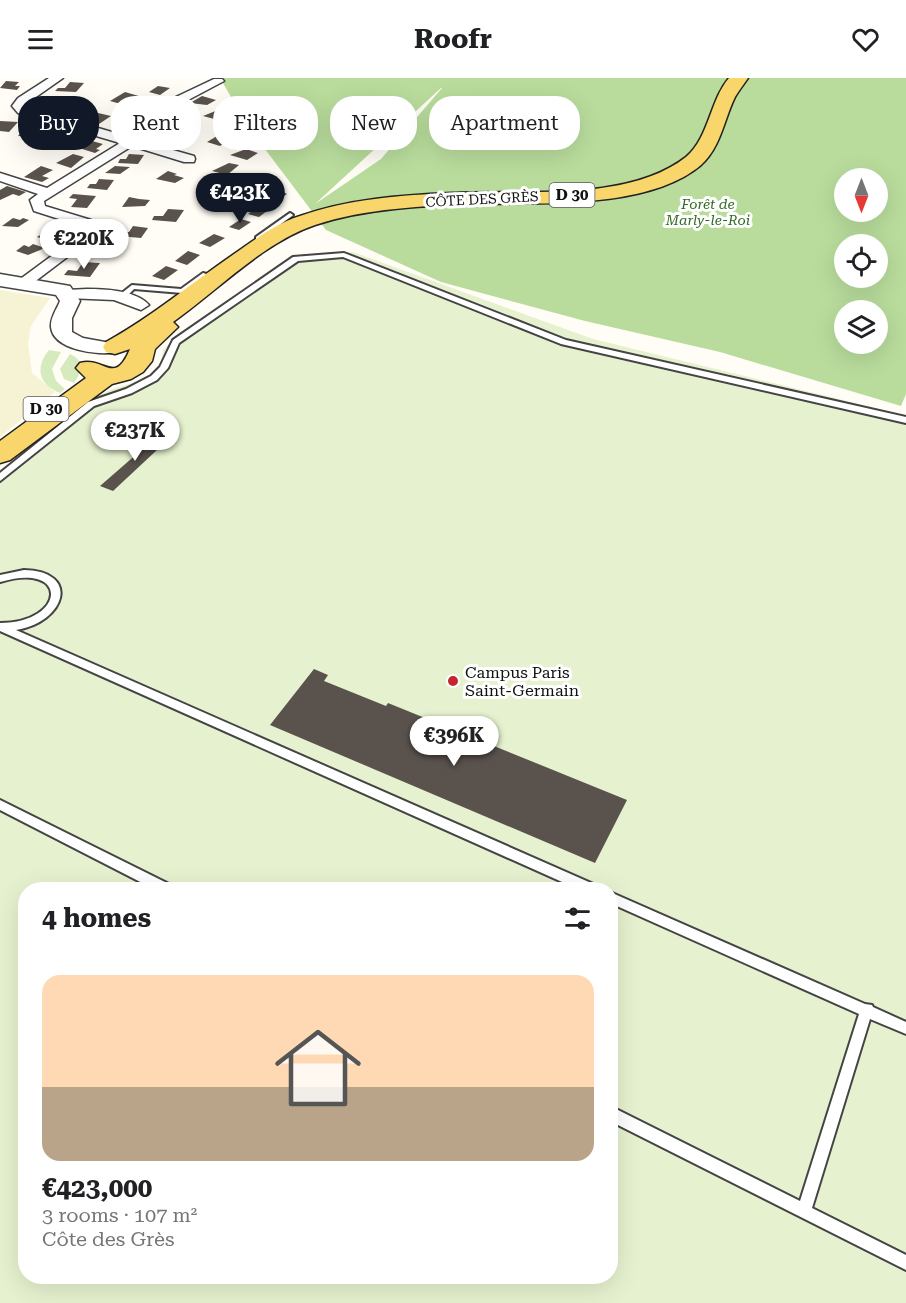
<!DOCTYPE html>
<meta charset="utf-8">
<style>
:root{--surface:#fff;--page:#f2f2f2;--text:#202124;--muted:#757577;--line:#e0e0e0;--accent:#111827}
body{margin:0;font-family:"Roboto Serif",serif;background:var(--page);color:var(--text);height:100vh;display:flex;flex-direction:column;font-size:22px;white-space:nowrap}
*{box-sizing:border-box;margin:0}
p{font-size:20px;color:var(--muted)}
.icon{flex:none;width:33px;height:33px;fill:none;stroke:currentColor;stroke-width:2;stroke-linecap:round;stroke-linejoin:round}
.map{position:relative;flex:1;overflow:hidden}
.drawer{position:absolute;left:18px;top:804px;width:600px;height:402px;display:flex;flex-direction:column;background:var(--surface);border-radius:24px;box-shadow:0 6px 24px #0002}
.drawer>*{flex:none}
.hud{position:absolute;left:18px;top:18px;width:600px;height:54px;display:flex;gap:12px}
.needle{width:39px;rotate:180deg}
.controls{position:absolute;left:834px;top:90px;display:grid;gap:12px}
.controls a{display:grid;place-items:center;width:54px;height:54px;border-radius:50%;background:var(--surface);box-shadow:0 6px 24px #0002;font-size:30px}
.price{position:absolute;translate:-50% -51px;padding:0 14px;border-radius:21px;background:#fff;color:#222;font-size:20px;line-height:39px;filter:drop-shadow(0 2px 3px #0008)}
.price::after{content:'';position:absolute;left:50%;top:36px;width:18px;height:14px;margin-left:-9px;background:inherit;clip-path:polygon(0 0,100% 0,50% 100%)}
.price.active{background:var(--accent);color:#fff}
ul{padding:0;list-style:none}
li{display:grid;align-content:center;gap:12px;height:318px;padding:0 24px}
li+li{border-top:2px solid var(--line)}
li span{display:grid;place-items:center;height:186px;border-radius:18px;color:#555}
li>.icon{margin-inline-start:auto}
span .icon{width:108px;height:108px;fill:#fffc;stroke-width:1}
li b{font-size:26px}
h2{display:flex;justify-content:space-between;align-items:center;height:72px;padding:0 24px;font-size:26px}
.tag{padding:0 21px;border-radius:24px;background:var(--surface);box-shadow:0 6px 24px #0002;font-size:21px;line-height:54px}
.tag.active{background:var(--accent);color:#fff}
header{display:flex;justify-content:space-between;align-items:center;height:78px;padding:0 24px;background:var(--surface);font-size:27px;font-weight:700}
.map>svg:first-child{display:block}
.farmland{fill:#f6f3d4}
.green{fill:#d5ebbd}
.forest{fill:#b9dc9c;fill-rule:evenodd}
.pitch{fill:#e6f2cf;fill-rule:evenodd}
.building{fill:#5a524d}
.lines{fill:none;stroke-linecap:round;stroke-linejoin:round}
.service-casing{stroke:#444;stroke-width:4}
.minor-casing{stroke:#444;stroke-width:3}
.tertiary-casing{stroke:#444;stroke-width:3}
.primary-casing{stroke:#222;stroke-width:3}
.service{fill:#fff;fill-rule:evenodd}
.minor{fill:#fff;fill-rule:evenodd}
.tertiary{fill:#fff;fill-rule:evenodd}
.primary{fill:#f9d66b;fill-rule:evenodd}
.poi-dot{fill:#c4262e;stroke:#fff;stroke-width:2}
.labels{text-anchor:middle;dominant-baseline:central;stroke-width:6;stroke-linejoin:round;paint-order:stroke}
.far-street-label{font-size:14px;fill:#111;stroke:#fff}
.far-park-label{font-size:14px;font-style:italic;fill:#2f6b1f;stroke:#fff}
.shield{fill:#fff;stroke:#585858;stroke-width:1.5}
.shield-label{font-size:15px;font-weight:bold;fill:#111}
.poi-label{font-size:16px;fill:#111;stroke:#fff;text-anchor:start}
</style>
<header><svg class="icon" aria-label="menu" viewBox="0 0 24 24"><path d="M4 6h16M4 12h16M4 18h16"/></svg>Roofr<svg class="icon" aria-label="heart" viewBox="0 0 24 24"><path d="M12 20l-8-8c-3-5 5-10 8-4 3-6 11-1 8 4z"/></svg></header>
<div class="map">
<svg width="906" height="1225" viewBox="0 0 906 1225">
<rect width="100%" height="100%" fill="#fffdf5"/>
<path class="farmland" d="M0,212l50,8 -19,28 -3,18 4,29 23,19 -55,45z"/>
<path class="green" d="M49,272l12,2 -9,17 4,12 9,8 -5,4c-22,-9 -25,-26 -11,-43z
M70,276c14,6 13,17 4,29l-10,-4 -4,-10z"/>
<path class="forest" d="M220,0h686v316l-5,12 -181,-54 -135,-31 -144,-39 -115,-52 -77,-102zM442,10l-61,71 -66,45 126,-116zM844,100h34v34h-34zM844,166h34v34h-34zM844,232h34v34h-34z"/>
<path class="pitch" d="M353,174l240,87 262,64 51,15v885h-906v-831l96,-75 16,-8 34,-10 11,-10 5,-9 1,-10 15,-16 101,-70 23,-8zM26,812h584v386h-584z"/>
<path class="building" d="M6,3l13,1 -4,4h5l-3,4 -17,-2z
M70,4l14,1 -8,9 -21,-1 3,-3h7z
M158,8l12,2 -10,7 -11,-3z
M125,14l17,5 -5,3 -6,-2 -10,6 -11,-3z
M202,18l14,4 -9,5 -17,-2z
M47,20l8,2 -2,1 8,2 -8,5 -18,-3z
M72,26l17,4 -5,3 -6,-1 -10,5 -11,-3z
M218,32l11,3 -11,7 -15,-4z
M98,35l13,3 -12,8 -7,-2 4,-2 -8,-2z
M139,35l10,4 -5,3 4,1 -5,4 -16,-5z
M190,41l9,3 -12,8 -13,-3z
M0,43l18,1 -9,10 -9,-1z
M126,46l12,4 -13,4 -12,-3z
M36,49l7,1 -8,9 -17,-1 6,-7 10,1z
M54,53h8l-3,4 14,1 -6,7 -22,-2z
M164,54l16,4 -11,8 -12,-3 7,-4 -5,-2z
M222,55l18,5 -5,4 -6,-2 -9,6 -13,-4z
M92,63l11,3 -7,5 4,1 -5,3 -16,-5z
M246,71l12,4 -11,7 -17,-5z
M73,76l11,3 -13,11 -15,-5z
M129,76l15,1 -6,9 -20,-1 2,-4h6z
M229,85l10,2 -12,10 -15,-4z
M41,88l12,4 -11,6 7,2 -7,4 -18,-5z
M115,88l15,1 -10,7 -15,-1z
M168,93l9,3 -3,1 10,3 -9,5 -19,-4z
M209,100l19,5 -14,11 -13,-4 9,-6 -6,-3z
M99,101l15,1 -7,10 -20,-2 3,-4h6z
M7,108l19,6 -7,4 -6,-2 -13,6v-10z
M277,111l10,5 -15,9 -10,-5z
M73,116l23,2 -9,12 -16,-1 6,-8 -8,-1z
M129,119l10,2 11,1 -5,6 -23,1z
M260,127l11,3 -12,9 -11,-3z
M168,131l16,1 -8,12 -24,-2 2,-4h9z
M13,140l7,2 3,-2 6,2 -11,7 -16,-1z
M241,141l10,3 -12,8 -10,-3z
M133,148l15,2 -7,10 -22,-2 3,-4h7z
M52,150l12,4 -8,5 5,1 -7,5 -17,-6z
M214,156l11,4 -15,9 -11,-4z
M101,164l13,1 -7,13 -19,-2z
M33,166l12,4 -17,7 -12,-4 8,-6 5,2z
M188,173l12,4 -13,10 -12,-4z
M83,184l17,1 -10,14 -26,-2 4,-5 9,1z
M166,188l12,4 -14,10 -12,-4z
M162,354l10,4 -59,55 -13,-5z
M314,591l14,6 -4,6 62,25 2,-3 239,97 -32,63 -325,-138z"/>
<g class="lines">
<defs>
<path id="service" d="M290,135l3,2 -1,1 -32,23h-4v-2z
M344,175l222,87 340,77v6l-345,-79 -218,-87 -45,4 -119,82 -11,25 -11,12 -25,13 -38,13 -94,75v-8l88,-71 38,-13 25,-13 9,-9 13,-27 120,-83z
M203,195l7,2 -28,18 -48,-4 -9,9 -7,-2 14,-11 49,4z
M24,492c57,1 42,52 -8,60l582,256 2,4h-20l-580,-259v-8c66,0 70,-62 0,-41v-7z
M0,722l173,86 2,4h-19l-156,-80z
M610,814l255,112 7,1 1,2 33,15v12l-36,-15 -58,189 94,47v15l-296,-149v-15l190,95 59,-187 -249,-111z"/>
<path id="minor" d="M49,0h14l-37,26v3l103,30 38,-23 -8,-3v-6l55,-26h8l2,2 -51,27 8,2v6l-40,25 53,15 1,3 -1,3h-10l-52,-16 -88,55 1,5 46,14 8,13 -70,53 -5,1 -7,-4 2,-3 65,-48 -3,-6 -47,-15 -4,-11 8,-6 -38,-13v-8l47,15 73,-45 -102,-30 -6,-7 6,-8z
M87,211c18,0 49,1 62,16l-8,5 -27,-10 -47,-2 -7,-4 7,-4z"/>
<path id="tertiary" d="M0,196l70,12 10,15 -8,17v14l11,6 33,6 3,4 -3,4c-17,4 -63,-2 -65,-25 -1,-9 6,-18 9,-26l-4,-6 -56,-9z"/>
<path id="primary" d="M729,0h19c-4,6 -9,12 -13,19 -11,22 -14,50 -34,68 -52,44 -159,38 -224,39 -53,2 -111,4 -162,21 -51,17 -97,65 -142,97l5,5 -23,22 -3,12 -9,11 -12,7 -19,5 -102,76 -10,3v-22l86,-63 -10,-10 4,-5c25,-7 34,24 50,-14l-15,5 -9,-2 -3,-5 3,-5c47,-26 87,-60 131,-90 20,-14 40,-29 63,-36 48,-17 101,-21 152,-23 70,-4 175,10 234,-36 23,-19 24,-57 43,-79z"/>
</defs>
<use href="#service" class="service-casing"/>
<use href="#minor" class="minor-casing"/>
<use href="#tertiary" class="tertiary-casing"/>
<use href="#primary" class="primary-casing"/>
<use href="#service" class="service"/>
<use href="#minor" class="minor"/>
<use href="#tertiary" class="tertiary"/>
<use href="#primary" class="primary"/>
</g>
<circle class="poi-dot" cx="453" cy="603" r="6"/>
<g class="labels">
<g class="far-street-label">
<text transform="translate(482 121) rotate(-3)">CÔTE DES GRÈS</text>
</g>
<g class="far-park-label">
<text x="708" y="126">Forêt de<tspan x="708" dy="16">Marly-le-Roi</tspan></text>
</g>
<g class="shield">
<rect x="549.5" y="105" width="45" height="24" rx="4.5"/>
<rect x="23.5" y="319" width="45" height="24" rx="4.5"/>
</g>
<g class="shield-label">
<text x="572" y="117">D 30</text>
<text x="46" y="331">D 30</text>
</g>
<g class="poi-label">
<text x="465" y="594">Campus Paris<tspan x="465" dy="18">Saint-Germain</tspan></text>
</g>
</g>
</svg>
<div class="controls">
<a><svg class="needle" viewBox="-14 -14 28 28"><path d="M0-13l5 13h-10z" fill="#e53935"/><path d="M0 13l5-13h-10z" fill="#757577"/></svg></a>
<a><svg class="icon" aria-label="locate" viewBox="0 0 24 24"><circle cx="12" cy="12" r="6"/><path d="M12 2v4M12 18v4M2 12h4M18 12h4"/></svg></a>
<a><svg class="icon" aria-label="layers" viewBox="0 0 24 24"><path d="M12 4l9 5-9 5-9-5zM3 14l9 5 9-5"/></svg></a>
</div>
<b class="price active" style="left:240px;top:146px">€423K</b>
<b class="price" style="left:84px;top:192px">€220K</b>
<b class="price" style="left:135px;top:384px">€237K</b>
<b class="price" style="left:454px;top:689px">€396K</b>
<div class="hud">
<a class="tag active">Buy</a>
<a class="tag">Rent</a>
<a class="tag">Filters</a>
<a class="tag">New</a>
<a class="tag">Apartment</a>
</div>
<section class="drawer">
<h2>4 homes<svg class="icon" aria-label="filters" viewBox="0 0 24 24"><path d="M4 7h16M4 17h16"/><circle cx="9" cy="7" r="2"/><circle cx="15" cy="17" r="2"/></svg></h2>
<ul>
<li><span style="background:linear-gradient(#ffd9b3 60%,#b9a48a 0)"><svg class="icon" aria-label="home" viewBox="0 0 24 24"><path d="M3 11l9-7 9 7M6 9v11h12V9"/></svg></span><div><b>€423,000</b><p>3 rooms · 107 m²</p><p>Côte des Grès</p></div></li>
</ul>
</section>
</div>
